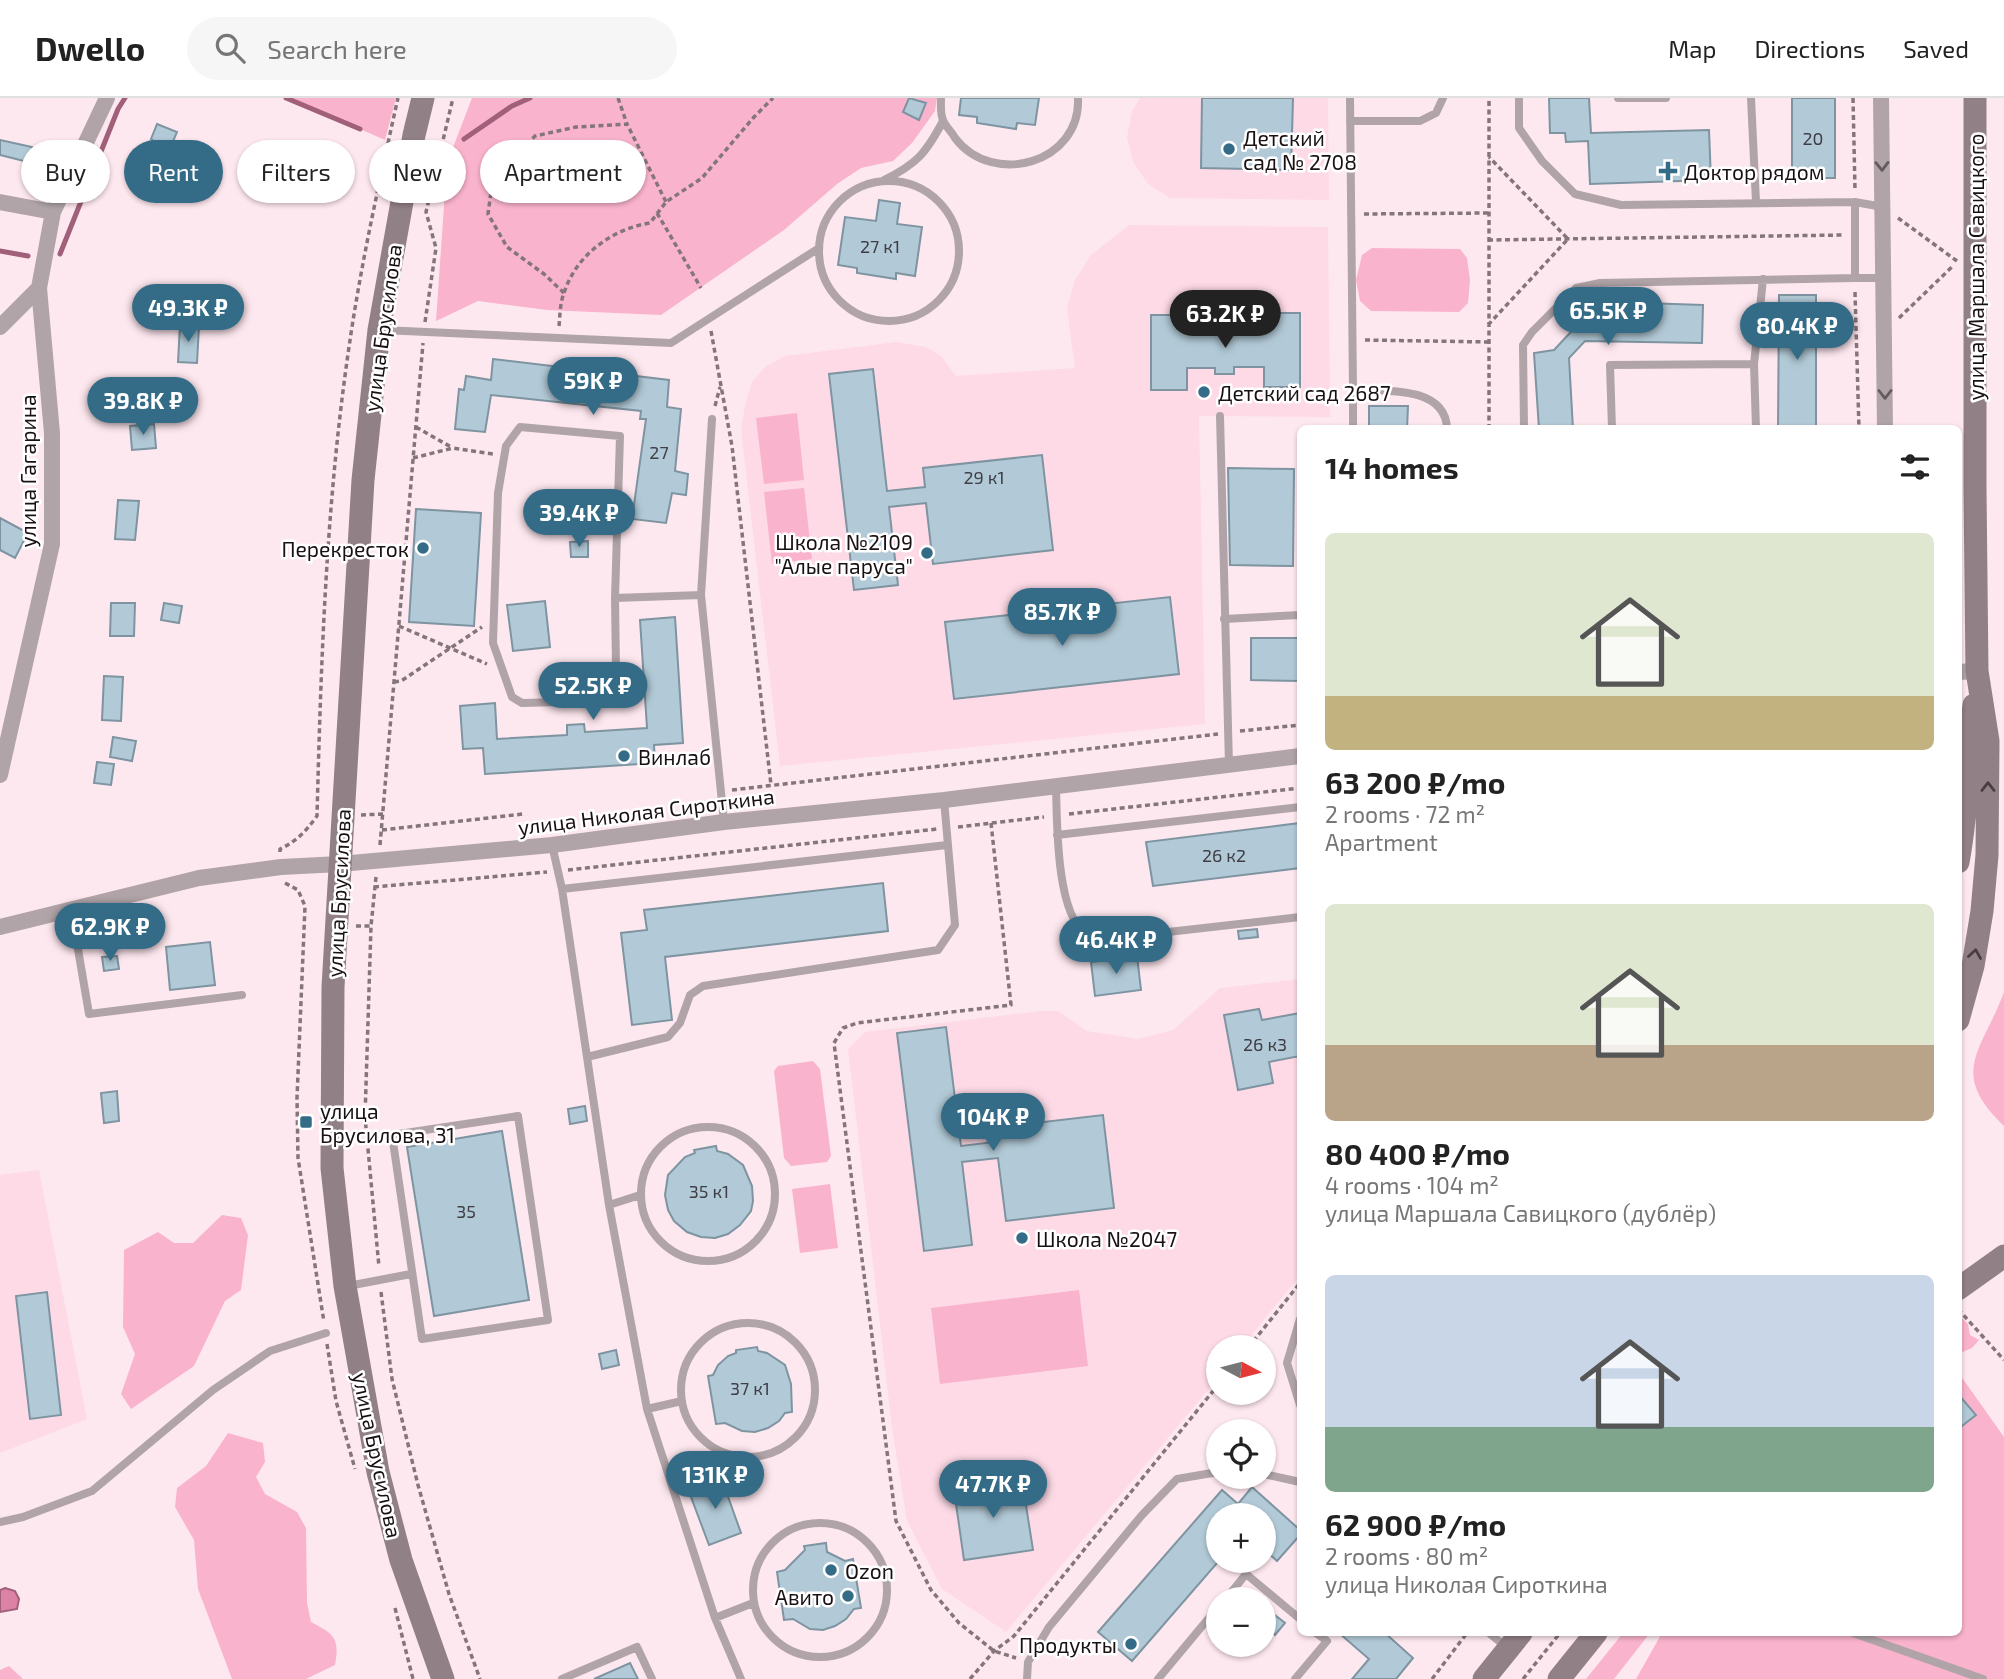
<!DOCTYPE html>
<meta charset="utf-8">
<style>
:root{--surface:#fff;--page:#f6f6f6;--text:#222;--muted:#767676;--line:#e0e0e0;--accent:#346b86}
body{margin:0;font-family:"Exo 2",sans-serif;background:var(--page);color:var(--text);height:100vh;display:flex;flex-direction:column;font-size:26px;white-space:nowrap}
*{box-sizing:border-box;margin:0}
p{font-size:23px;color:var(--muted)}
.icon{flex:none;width:38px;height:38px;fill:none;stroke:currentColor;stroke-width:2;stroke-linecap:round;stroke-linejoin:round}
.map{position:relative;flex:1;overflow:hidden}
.details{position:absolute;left:1297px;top:327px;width:665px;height:1211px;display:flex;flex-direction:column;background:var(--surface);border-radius:10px;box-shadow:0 2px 5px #0004}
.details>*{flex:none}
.top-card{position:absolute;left:21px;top:42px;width:665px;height:63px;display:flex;gap:14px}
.needle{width:46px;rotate:97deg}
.controls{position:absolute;left:1206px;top:1237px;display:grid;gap:14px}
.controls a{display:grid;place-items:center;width:70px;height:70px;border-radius:50%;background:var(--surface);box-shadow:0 2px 5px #0004;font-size:35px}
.price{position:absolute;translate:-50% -60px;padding:0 16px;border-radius:24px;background:var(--accent);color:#fff;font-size:23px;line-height:46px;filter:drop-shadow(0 2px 4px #0008)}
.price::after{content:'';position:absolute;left:50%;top:42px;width:21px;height:16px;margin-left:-10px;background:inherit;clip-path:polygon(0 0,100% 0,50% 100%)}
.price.active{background:#222;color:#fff}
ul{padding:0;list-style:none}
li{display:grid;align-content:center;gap:14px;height:371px;padding:0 28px}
li span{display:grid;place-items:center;height:217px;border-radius:10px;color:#555}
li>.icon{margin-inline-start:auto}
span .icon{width:126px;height:126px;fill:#fffc;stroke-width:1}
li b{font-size:30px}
h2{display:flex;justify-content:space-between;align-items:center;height:84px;padding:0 28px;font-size:30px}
.chip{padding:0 24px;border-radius:32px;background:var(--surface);box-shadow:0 2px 5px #0004;font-size:24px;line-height:63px}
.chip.active{background:var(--accent);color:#fff}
header{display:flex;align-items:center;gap:42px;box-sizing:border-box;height:98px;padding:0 35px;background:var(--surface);border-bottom:2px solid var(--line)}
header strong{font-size:33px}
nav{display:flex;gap:38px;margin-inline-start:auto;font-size:24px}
.search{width:490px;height:63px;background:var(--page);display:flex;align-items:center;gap:18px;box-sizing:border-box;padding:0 24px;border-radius:38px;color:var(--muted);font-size:26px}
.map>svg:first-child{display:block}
.built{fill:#fddae6}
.green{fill:#fab3cd}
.water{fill:#db82a5;stroke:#a1607a;stroke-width:2}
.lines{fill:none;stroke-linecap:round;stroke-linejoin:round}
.stream{stroke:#a1607a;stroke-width:5}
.building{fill:#b2cad7;stroke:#7e94a1;stroke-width:2}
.path{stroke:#84757a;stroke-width:3.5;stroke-dasharray:5 3.5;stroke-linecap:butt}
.lane{stroke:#b0a4a8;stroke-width:8}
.street{stroke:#b0a4a8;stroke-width:16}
.secondary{stroke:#918086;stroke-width:23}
.oneway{stroke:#645a5e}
.oneway2{stroke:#493d42}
.poi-dot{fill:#346b86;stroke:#fff;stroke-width:2.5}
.labels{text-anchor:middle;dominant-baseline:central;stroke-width:5;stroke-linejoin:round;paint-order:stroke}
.number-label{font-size:18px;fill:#3f3e45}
.poi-label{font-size:21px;fill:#191014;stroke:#fff;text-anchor:start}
.street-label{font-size:21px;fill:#191014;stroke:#fff}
</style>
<header>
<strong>Dwello</strong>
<div class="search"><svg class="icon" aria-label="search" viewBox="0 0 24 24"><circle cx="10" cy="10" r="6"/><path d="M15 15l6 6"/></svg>Search here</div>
<nav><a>Map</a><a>Directions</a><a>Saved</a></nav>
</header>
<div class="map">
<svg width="2004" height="1581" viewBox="0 0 2004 1581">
<rect width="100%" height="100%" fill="#fee8ef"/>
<path class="built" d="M1140,0h188l1,102 -159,-2 -22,-14 -15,-22 -6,-25 5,-26z
M1129,127l199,2 2,190 -131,-1 6,308 -425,42 -39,-336 4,-25 7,-23 13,-15 20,-11 111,-14 30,5 15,9 15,20 119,-8 -8,-60 8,-28 16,-25z
M1300,881v296l-58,72 -24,1v30l-212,254 -64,-43 -35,-68 -15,-93 -44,-379 17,-17 175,-21h18l29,20 51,8 35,-9 47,-42z
M39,1072l48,249 -87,34v-278z"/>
<path class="green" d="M289,0h107l-11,42z
M472,0h465l-2,13 -23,32 -19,18 -32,7 -24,16 -53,46 -123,85 -114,-5 -69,-9 -42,20 11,-158z
M1372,150l88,1 7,9 3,22 -2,23 -9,9 -88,-1 -11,-10 -4,-21 6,-25z
M797,315l7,67 -40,4 -8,-66z
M804,390l8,71 -40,5 -8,-72z
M2004,894v134c-57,-54 -21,-76 0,-134z
M813,963l7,8 11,87 -4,6 -36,4 -7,-8 -10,-87 4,-5z
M830,1086l8,64 -38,5 -8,-64z
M222,1117l19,3 7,17 -7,55 -16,11 -31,65 -63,43 -10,-15 14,-40 -12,-27 1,-77 34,-18 16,11h19z
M1079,1192l9,76 -148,18 -9,-76z
M1961,1219l7,7 2,11 9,5 -7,8 -14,6v-36z
M1958,1274l46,65v242h-368l26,-46h296z
M228,1335l35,10 2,19 -9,15 9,17 32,18 9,16 1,75 4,19c23,12 29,16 24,43l-29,14h-74l-34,-90 -4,-49 -19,-33 2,-19 29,-22z
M1623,1535h27l-36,46h-28z
M9,1568l13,12v1h-22v-9z"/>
<path class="water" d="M5,1490l10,3 4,8 -2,10 -17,3v-22z"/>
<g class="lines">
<path class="stream" d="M286,0l74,31
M464,41l48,-33 18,-8
M0,153l28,5
M60,156l58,-145 7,-11"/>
</g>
<path class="building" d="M909,0l17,5 -7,17 -16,-8z
M961,0h78l-4,27 -18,-2 -1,6 -39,-6v-6l-18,-2z
M1202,0h91l-2,72 -90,-2z
M1549,0h40l2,35 118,-3 2,50 -121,4 -2,-43 -22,1 -1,-9h-15z
M1792,0h43v80h-43z
M157,26l20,8 -16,37 6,3 -9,19 -23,-11 19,-39 -3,-2z
M0,42l32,7 -4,15 -28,-7z
M879,102l21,3 -3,21 25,3 -7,49 -19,-3v6l-39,-6v-5l-19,-3 7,-48 31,4z
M1779,197h37v134h-38z
M1584,203l119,4 -1,38 -117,-2 -16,17 4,71h-34l-5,-76 20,-3 29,-31z
M1263,215h37v74h-36v-20h-30v7h-19v-6h-28v22h-36v-75h35v11h49v8l28,-1z
M180,227l19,1 -2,37 -19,-1z
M493,261l176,21 -2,27 14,2 -6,62 13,3 -2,21 -14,-2 -6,30 -34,-4 14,-100h-6l1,-8 -150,-16 -6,37 -30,-3 4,-40 5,1 2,-14 25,4z
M873,271l14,122 38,-4 -2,-19 119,-13 11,95 -120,14 -7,-61 -37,4 9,78 -44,5 -25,-216z
M1369,308h39l-1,23h-38z
M154,326l2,24 -24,2 -2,-24z
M1228,370l66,1 -1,97 -63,-1z
M118,402l21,1 -4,39 -20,-1z
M416,411l65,4 -7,113 -65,-4z
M0,420l28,15 -13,25 -15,-8z
M588,443v16h-17l-1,-15z
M1170,499l9,77 -225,25 -9,-77z
M545,503l5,46 -37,4 -6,-46z
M111,505h24l-1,33h-24z
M164,505l18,3 -3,17 -18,-3z
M675,519l8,126 -29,2 1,18 -170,11 -2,-26 -20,1 -3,-43 35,-3 2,36 70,-4v-10l17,-1 1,8 62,-4 -7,-108z
M1251,540h49v43l-49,-1z
M104,578l19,1 -2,44 -19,-1z
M113,639l23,4 -4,20 -22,-4z
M97,664l17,2 -3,21 -17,-2z
M1300,725v45l-147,18 -7,-44z
M883,785l5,48 -223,26 7,63 -40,5 -11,-92 26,-3 -3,-20z
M1257,831l1,8 -19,2 -1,-8z
M210,844l5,43 -45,5 -4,-43z
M117,858l2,13 -15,2 -2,-14z
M1137,858l4,34 -46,6 -4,-34z
M1259,911l3,11 38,-7v43l-31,6 4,21 -35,7 -14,-75z
M946,929l15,119 34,-4 -2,-14 110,-13 11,93 -108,13 -8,-63 -36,4 10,83 -48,6 -27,-218z
M117,993l2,30 -15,2 -3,-30z
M585,1008l2,15 -17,3 -2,-15z
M502,1033l27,169 -95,16 -27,-169z
M716,1048l1,5 11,3 15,11 9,21 1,15 -2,10 -11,14 -12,9 -13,4 -14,-1 -14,-5 -13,-11 -6,-11 -3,-15 3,-20 17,-18 10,-4 -1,-3z
M47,1194l14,123 -31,4 -14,-123z
M757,1249l1,4 9,2 18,12 6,19 1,28 -7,1 -6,8 -11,7 -13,4 -13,-1 -17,-8 -9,1 -8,-48 5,-1 5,-10 10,-9 8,-3v-3z
M616,1252l3,15 -17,4 -3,-15z
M1958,1296l18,21 -18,14z
M721,1379l20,56 -32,12 -21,-56z
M1022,1382l11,70 -69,10 -10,-70z
M1252,1389l48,43v5l-23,26 -13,-12v-33h-46v46l-86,99 -34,-29 124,-142 16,14z
M826,1445l1,9 18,9 8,-2 8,49 -7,1 -8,10 -11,7 -12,4 -13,-1 -17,-10 -9,1 -7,-48 8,-2 20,-20 -1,-4z
M1271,1514l14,11 -10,12 -11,-10v-4z
M1339,1535h46l28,25 -17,21h-44l17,-20z
M630,1565l8,16h-44z"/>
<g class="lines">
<path class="path" d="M618,0l9,26
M1853,0l2,92
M657,115l44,75
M1364,116l124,-1
M1898,120l59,43
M1488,142l355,-5
M1855,194l4,137
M564,195l-20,-19 -37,-27 -19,-33 5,-37 42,-41 41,-9 51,-3 39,78
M1899,220l55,-53
M425,224l11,-74 -10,-36 27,-114
M1488,227l80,-86 -79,-82
M559,228c1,-11 1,-23 5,-33 12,-38 48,-64 86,-70l16,-21 36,-24 52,-61 19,-19
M711,233l21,115 39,339
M1365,242l124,2
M715,308l5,-19
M416,329l35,20
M1489,331v-331
M413,360l40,-10 40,6
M399,528l88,38
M394,584l7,-1 81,-54
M1240,633l60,-6
M732,692l486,-56
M1069,716l231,-26
M361,717l22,-1
M991,725l20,182 -154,18 -14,5 -9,15 62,478 35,69 28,33 35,28 22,7
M958,729l86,-10
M382,732l141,-16
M380,747l43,-502
M280,754v-3c17,-8 26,-18 37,-33 4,-154 9,-309 31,-462 12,-86 31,-171 50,-256
M568,772l369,-41
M376,779l-5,49 -6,191 14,150
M285,785l13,7 7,16 -8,192 1,60 26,164
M374,789l173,-15
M356,828h15
M381,1194l11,87 26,106 31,109 31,85
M1958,1211l46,51
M327,1246l9,57 19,68
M1248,1250l52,-65
M395,1510l18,71
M970,1581l24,-28 20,-15 204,-251
M1432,1581l35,-46
M1523,1581l37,-46"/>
<path class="lane" d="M941,0c0,7 -1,15 2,22 2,6 9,12 12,18 38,50 126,25 123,-40
M1350,0l3,292
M1519,0v30l23,33 33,33 46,11 234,-3
M1618,0h48
M1751,0l5,104
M1350,23h70l16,-8 7,-15
M884,82c33,-16 42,-27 59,-59
M819 153a70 70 0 1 1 140 0a70 70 0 1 1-140 0Z
M1883,109l-28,-5v76h29
M382,232l289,13 148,-95
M1220,318l9,349
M1353,331v-39c30,1 93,-5 94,39
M1524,331l-1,-84 9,-13 44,-44 24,-5 255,-5
M1612,331l-2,-64 144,-1
M1756,331l-2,-65 9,-85
M701,497l11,-176
M615,500l5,-162 -100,-9 -14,19 -8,47 -5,150 19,54 10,6 74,-2 16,-7 4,-25 -1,-71 86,-3 23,227
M1224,521l76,-4
M1056,689c1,32 0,127 29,145 6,4 15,5 21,7l194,-22
M1057,737l243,-28
M552,747l10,44 47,316 38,204 68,209 26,61
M562,791l385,-44
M71,810l18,106 153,-19
M587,959l81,-20 12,-14 10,-28 13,-9 235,-36 17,-25 -11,-125
M518,1018l30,204 -126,19 -30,-204z
M641 1096a67 67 0 1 1 134 0a67 67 0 1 1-134 0Z
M609,1107l31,-10
M348,1188l63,-12
M1300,1221l-13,44 13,42
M681 1292a67 67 0 1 1 134 0a67 67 0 1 1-134 0Z
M647,1311l35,-8
M1264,1376l36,8
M0,1424l23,-5 69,-26 121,-101 57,-39 56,-18
M753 1492a67 67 0 1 1 134 0a67 67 0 1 1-134 0Z
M1225,1502l21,-26 54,45
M715,1520l38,-15
M1489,1535l17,14
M1853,1535l130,46
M562,1581l75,-32 15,32
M1027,1581l1,-17 21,-35 93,-112 35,-36 41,-7
M1158,1581l60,-72
M1295,1581l32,-38 -11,-8"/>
<path class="street" d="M1881,0l4,331
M0,104l53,10
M0,229l39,-39
M1958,574l19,-1
M0,677l52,-231v-111l-13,-145 14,-76 54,-114
M0,829l199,-49 82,-11 59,-3 212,-19 172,-23 220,-22 356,-44"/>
<path class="secondary" d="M423,0l-9,37 -35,195 -16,150 -30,507 -1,181 13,118 33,186 23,88 42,119
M1958,764c10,-52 10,-105 16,-157
M1958,922l15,-54 9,-55 5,-56 1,-114 -11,-70 -2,-183v-390
M1958,1191l46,-33
M1484,1581l37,-46
M1559,1581l37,-46"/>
</g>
<defs><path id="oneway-chevron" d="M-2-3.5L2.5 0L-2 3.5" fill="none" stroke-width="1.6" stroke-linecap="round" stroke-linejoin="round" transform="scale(1.75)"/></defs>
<g class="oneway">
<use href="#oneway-chevron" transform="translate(1882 68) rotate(89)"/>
<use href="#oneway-chevron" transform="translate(1885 296) rotate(90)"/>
</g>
<g class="oneway2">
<use href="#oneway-chevron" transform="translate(1988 689) rotate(-90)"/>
<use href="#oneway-chevron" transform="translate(1975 856) rotate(-81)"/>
</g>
<g class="poi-dot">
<circle cx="1229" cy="51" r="7"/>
<path d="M1664.5 62.5h7v7h7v7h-7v7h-7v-7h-7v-7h7z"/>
<circle cx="1204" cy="294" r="7"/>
<circle cx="423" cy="450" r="7"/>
<circle cx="927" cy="455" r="7"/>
<circle cx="624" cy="658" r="7"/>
<rect x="299" y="1017" width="14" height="14" rx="3.5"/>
<circle cx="1022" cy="1140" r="7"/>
<circle cx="831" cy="1472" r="7"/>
<circle cx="848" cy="1498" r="7"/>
<circle cx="1131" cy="1546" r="7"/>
</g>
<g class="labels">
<g class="number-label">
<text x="1813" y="40">20</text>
<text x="880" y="148">27 к1</text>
<text x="659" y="354">27</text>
<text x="984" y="379">29 к1</text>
<text x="1224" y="757">26 к2</text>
<text x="1265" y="946">26 к3</text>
<text x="709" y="1093">35 к1</text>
<text x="466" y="1113">35</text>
<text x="750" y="1290">37 к1</text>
</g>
<g class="poi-label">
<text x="1243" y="39">Детский<tspan x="1243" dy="24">сад № 2708</tspan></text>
<text x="1684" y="73">Доктор рядом</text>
<text x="1218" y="294">Детский сад 2687</text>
<text x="913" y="443" text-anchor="end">Школа №2109<tspan x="913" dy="24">"Алые паруса"</tspan></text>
<text x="409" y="450" text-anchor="end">Перекресток</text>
<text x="638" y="658">Винлаб</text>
<text x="320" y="1012">улица<tspan x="320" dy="24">Брусилова, 31</tspan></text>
<text x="1036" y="1140">Школа №2047</text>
<text x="845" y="1472">Ozon</text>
<text x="834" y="1498" text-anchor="end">Авито</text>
<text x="1117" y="1546" text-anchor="end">Продукты</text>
</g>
<g class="street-label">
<text transform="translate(1975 169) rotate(-90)">улица Маршала Савицкого</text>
<text transform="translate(382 230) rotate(-82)">улица Брусилова</text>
<text transform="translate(27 373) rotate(-90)">улица Гагарина</text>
<text transform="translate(646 713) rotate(-7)">улица Николая Сироткина</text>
<text transform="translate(338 795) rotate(-87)">улица Брусилова</text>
<text transform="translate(378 1357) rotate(78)">улица Брусилова</text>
</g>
</g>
</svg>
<div class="controls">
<a><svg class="needle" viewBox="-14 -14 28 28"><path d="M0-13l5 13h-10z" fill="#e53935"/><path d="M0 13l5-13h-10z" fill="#767676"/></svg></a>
<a><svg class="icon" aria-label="locate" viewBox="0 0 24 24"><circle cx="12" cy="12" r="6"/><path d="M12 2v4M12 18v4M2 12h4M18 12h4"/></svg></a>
<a>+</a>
<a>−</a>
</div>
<b class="price" style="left:188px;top:246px">49.3K ₽</b>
<b class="price" style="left:1608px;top:249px">65.5K ₽</b>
<b class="price active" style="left:1225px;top:252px">63.2K ₽</b>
<b class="price" style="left:1797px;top:264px">80.4K ₽</b>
<b class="price" style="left:593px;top:319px">59K ₽</b>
<b class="price" style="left:143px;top:339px">39.8K ₽</b>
<b class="price" style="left:579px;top:451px">39.4K ₽</b>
<b class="price" style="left:1062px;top:550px">85.7K ₽</b>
<b class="price" style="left:593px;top:624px">52.5K ₽</b>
<b class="price" style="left:110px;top:865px">62.9K ₽</b>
<b class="price" style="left:1116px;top:878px">46.4K ₽</b>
<b class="price" style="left:993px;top:1055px">104K ₽</b>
<b class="price" style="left:715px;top:1413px">131K ₽</b>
<b class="price" style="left:993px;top:1422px">47.7K ₽</b>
<div class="top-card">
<a class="chip">Buy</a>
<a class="chip active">Rent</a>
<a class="chip">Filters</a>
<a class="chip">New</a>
<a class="chip">Apartment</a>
</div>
<section class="details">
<h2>14 homes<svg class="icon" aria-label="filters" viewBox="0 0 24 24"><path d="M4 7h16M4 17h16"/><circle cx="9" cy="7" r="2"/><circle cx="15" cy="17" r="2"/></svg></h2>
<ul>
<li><span style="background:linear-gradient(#dfe7d0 75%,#c2b280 0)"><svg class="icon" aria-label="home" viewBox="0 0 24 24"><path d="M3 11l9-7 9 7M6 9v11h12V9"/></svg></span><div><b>63 200 ₽/mo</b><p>2 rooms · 72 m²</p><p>Apartment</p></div></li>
<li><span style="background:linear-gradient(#dfe7d0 65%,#b9a48a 0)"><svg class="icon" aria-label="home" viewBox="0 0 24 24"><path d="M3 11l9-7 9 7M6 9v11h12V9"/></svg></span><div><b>80 400 ₽/mo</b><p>4 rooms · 104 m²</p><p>улица Маршала Савицкого (дублёр)</p></div></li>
<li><span style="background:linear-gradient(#c9d6e8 70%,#7fa58c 0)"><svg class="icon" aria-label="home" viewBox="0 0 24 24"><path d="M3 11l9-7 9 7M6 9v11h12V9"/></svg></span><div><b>62 900 ₽/mo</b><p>2 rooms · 80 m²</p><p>улица Николая Сироткина</p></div></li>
</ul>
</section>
</div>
